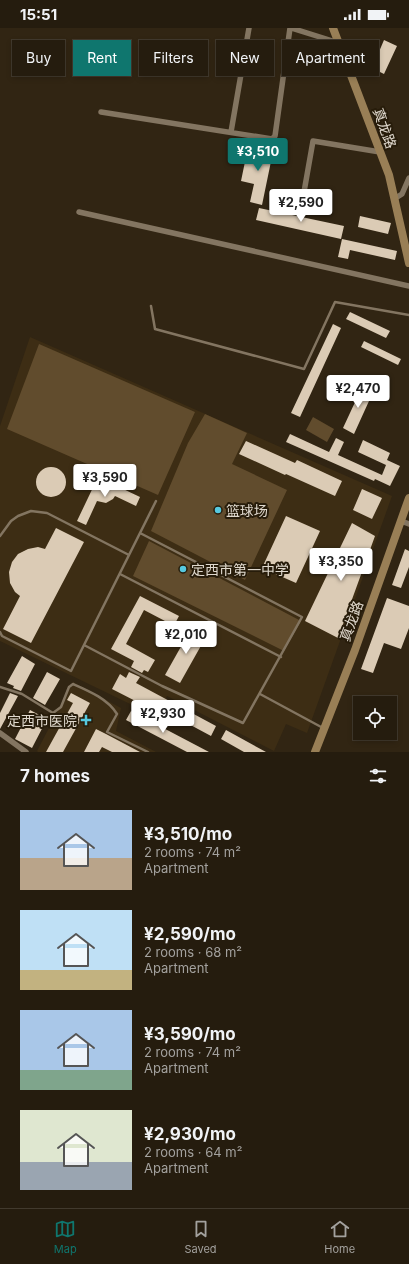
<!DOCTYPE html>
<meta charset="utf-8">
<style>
:root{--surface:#251c0e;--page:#2d2517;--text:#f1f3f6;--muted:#a3a19e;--line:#423a2e;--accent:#0f766e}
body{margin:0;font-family:Inter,"Noto Sans SC",sans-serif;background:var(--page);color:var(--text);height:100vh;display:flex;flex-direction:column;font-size:15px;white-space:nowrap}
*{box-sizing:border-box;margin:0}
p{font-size:13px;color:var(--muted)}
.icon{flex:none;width:22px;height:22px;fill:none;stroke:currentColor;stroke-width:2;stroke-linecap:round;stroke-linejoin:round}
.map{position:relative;height:724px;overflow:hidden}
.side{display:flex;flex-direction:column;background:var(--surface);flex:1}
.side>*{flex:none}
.guide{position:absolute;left:12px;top:12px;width:385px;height:36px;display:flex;gap:8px}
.tools{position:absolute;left:353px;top:668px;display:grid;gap:8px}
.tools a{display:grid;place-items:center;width:44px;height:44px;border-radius:0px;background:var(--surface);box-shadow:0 2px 6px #0003,0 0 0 1px var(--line);font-size:20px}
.price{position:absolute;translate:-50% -34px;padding:0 9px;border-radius:4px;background:#fff;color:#222;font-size:13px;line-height:26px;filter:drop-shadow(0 1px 2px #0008)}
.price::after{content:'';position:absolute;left:50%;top:24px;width:12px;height:9px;margin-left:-6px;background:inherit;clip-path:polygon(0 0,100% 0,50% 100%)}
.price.current{background:var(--accent);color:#fff}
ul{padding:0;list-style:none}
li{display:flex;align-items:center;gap:12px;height:100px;padding:0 20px}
li span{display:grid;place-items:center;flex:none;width:112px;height:80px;border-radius:0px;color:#555}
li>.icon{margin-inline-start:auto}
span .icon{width:48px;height:48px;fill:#fffc;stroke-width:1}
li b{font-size:17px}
h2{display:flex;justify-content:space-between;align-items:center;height:48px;padding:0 20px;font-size:17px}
.pill{padding:0 14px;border-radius:0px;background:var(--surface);box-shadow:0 2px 6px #0003,0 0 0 1px var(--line);font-size:14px;line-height:36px}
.pill.current{background:var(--accent);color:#fff}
.status{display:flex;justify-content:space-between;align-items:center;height:28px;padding:0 20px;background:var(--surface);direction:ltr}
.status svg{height:11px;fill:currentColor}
.dock{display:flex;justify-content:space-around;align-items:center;height:56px;border-top:1px solid var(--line);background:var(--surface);font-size:11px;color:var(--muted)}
.dock a{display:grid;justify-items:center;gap:2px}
.dock .current{color:var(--accent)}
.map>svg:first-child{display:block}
.built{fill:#3d2d14}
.garden{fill:#614c2d}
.building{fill:#dbcbb5}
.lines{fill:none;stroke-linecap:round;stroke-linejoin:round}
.lane{stroke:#837561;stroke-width:2.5}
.street{stroke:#837561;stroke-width:5.5}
.secondary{stroke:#997f56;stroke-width:8}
.poi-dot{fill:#56c9e0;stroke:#271c0a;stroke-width:1.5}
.labels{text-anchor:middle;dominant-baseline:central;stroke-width:4;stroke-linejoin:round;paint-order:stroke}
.street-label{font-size:14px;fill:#e0d9ce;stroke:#271c0a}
.poi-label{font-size:14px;fill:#e0d9ce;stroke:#271c0a;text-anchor:start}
</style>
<div class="status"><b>15:51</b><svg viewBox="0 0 49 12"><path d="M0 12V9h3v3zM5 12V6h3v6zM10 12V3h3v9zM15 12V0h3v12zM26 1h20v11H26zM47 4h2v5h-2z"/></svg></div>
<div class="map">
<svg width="409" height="724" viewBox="0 0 409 724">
<rect width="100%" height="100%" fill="#312513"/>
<path class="built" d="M30,309l362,159 -85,237 -21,-9 -12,27 -107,-55 -10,21 -157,-76v-215z
M73,654l48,26 -5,23 40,21h-118l-1,-1z"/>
<path class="garden" d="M39,316l156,68 -37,83 -151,-66z
M205,386l42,19 -15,31 55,26 -42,90 -94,-49 37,-88z
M313,389l21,12 -7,13 -21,-12z
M149,513l152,80 -17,30 -151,-75z"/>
<path class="building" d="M384,12l13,6 -13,28 -12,-6z
M265,114l7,1 3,-1 -13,63 -12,-3 4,-18 -13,-3 6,-29 15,3z
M259,180l85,18 -3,13 -85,-19z
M360,188l31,7 -3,11 -30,-7z
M342,211l55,12 -2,9 -45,-10 -2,9 -10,-2z
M350,284l40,19 -4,7 -40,-19z
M333,296l8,4 -41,89 -9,-4z
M364,313l37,18 -3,6 -37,-18z
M363,357l11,5 -20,44 -11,-6z
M290,406l39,18 7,-14 8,4 -6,13 44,20 4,-10 -28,-13 5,-12 27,13 -3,7 13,6 -10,20 -15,-7 -1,2 -88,-39z
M246,413l49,22 2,-3 45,21 -7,15 -49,-22 -1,1 -46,-21z
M36 454a15 15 0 1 1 30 0a15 15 0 1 1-30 0Z
M98,449l42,20 -4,9 -21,-10 -2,3 -7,4 -9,-2 -11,24 -9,-4z
M362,461l20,9 -10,21 -19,-9z
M286,488l34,15 -24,52 -34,-15z
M352,495l23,13 -37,102 -33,-17z
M56,500l28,14 -53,101 -28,-14 17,-33 -5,-4 -5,-9 -1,-11 3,-10 6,-8 10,-5 10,-2 7,2z
M405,521l4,2v16l-8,21 -9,-3z
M140,568l39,20 -9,17 -8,-5 3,-7 -21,-11 -18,34 29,16 -7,12 -4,-2 -2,3 -11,-6 3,-6 -23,-12z
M387,570l22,8v22l-8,21 -17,-6 -11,30 -12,-4z
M192,599l15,8 -27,48 -15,-8z
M22,628l13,8 -14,27 -8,-3 1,-2 -7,-3z
M47,644l13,7 -15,26 -12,-7z
M129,644l11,5 -4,6 80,43 -5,10 -54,-29 -2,4 -43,-22 8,-15 6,4z
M10,665l8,3 -18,33v-16z
M71,665l19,10 -27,49h-17l27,-49 -6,-3z
M30,682l17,9 -15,29 -17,-9z
M131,683l78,41h-22l-61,-32z
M96,701l10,5 34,18h-28l-10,-5 -3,5h-15z
M226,702l40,22h-22l-23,-13z"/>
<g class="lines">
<path class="lane" d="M151,278l4,23 149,40 31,-67 74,13
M0,508l11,-15 7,-5 13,-5 16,2 82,42
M120,546l161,83
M0,604l2,4 69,35 85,-170
M84,617l78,41 81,37 59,-106 -162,-84
M0,659l22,7 31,19 8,-6 8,-20 4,-3c16,7 35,15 44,30l-10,18 41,20
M260,666l63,34"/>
<path class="street" d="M291,0l48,15
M101,84l171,27 3,-3 15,-108
M231,104l18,-104
M304,164l9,-51 67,11
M394,171l8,-5 7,-16
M79,184l330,74
M401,493l8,3
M0,705l26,19"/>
<path class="secondary" d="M333,0l56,147 20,88
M315,724l40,-102 54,-152"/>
</g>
<g class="poi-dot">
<circle cx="218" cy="482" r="4"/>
<circle cx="183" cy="541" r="4"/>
<path d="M84 686h4v4h4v4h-4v4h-4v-4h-4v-4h4z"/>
</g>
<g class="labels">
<g class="street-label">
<text transform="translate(385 100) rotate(70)">真龙路</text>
<text transform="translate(351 593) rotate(-70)">真龙路</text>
</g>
<g class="poi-label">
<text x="226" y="482">篮球场</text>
<text x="191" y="541">定西市第一中学</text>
<text x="77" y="692" text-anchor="end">定西市医院</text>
</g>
</g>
</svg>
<div class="tools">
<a><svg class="icon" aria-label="locate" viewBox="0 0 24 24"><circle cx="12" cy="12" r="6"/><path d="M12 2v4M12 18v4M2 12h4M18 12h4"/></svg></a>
</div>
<b class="price current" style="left:258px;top:144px">¥3,510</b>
<b class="price" style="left:301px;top:195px">¥2,590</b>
<b class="price" style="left:358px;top:381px">¥2,470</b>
<b class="price" style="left:105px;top:470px">¥3,590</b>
<b class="price" style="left:341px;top:554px">¥3,350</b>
<b class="price" style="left:186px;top:627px">¥2,010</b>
<b class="price" style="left:163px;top:706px">¥2,930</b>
<div class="guide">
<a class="pill">Buy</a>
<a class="pill current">Rent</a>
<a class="pill">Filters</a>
<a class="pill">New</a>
<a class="pill">Apartment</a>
</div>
</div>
<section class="side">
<h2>7 homes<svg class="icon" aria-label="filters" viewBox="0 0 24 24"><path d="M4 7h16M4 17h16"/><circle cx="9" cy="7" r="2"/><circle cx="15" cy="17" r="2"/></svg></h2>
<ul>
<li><span style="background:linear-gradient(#a9c7e8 60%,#b9a48a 0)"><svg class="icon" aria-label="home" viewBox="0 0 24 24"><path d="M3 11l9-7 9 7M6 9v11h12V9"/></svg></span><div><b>¥3,510/mo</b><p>2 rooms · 74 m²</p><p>Apartment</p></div></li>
<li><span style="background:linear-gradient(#bfe0f5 75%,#c2b280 0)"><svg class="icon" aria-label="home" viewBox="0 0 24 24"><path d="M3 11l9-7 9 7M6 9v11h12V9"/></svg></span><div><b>¥2,590/mo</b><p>2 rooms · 68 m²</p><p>Apartment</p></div></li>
<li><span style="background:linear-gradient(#a9c7e8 75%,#7fa58c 0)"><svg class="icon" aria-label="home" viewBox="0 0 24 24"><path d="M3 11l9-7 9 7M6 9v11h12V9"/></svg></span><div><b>¥3,590/mo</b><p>2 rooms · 74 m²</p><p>Apartment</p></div></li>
<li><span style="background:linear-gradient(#dfe7d0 65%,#9aa5b1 0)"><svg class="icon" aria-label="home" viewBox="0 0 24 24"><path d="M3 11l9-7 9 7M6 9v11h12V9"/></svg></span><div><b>¥2,930/mo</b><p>2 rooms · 64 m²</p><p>Apartment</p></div></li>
</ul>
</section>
<nav class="dock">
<a class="current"><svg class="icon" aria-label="map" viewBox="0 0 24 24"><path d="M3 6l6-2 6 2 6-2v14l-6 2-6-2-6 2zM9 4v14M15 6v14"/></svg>Map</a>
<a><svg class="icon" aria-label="saved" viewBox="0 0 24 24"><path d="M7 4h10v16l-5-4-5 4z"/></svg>Saved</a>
<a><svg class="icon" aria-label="home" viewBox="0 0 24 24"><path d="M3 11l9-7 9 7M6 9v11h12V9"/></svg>Home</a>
</nav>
